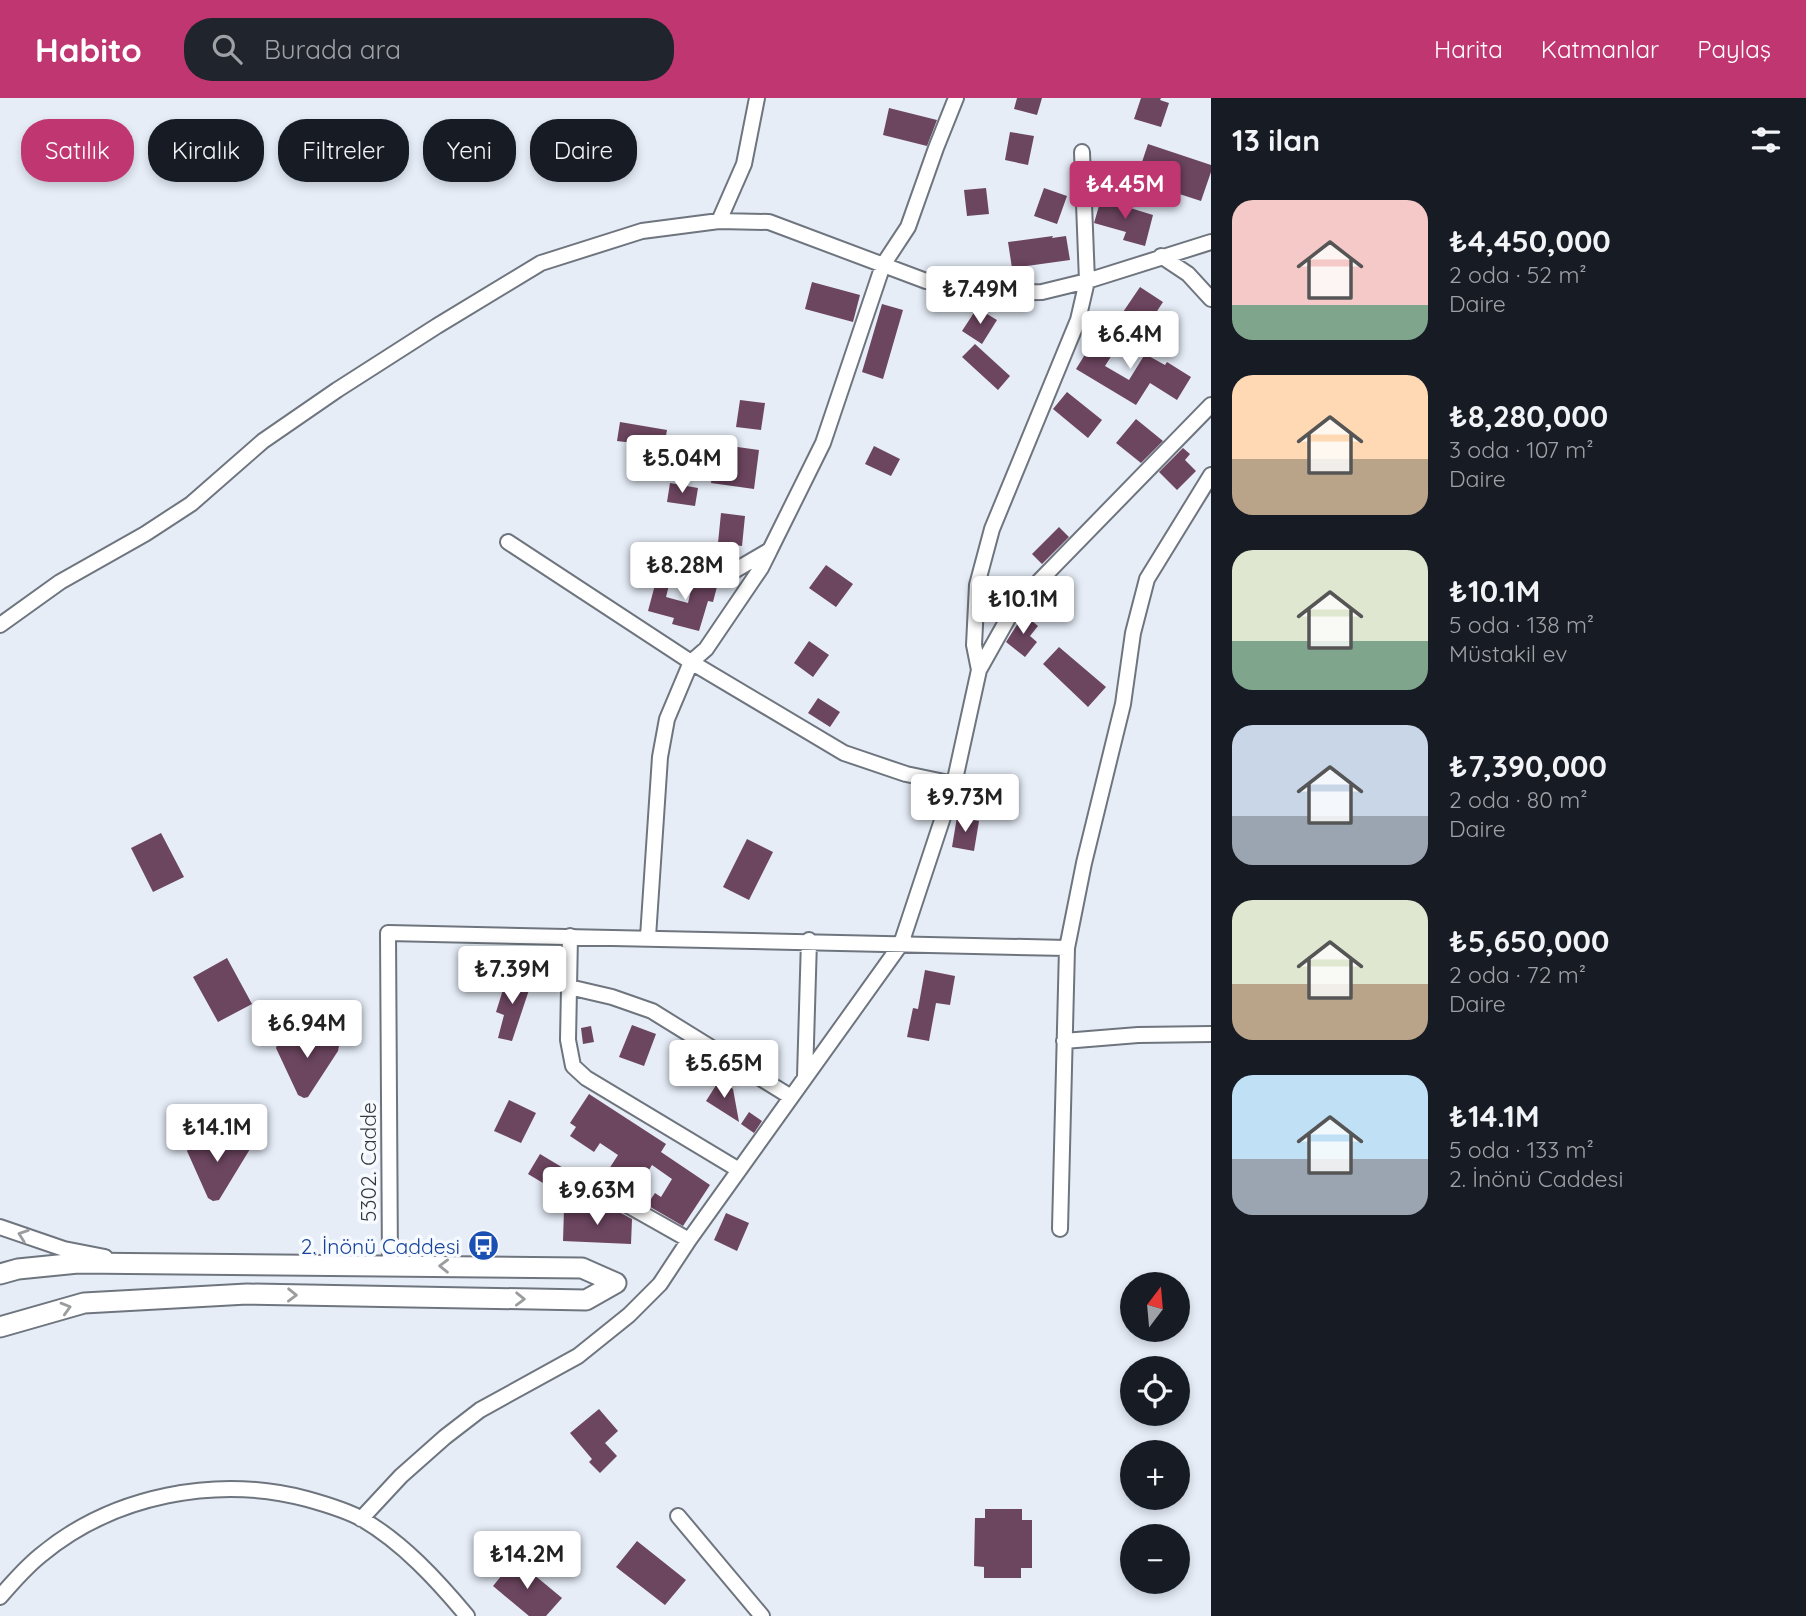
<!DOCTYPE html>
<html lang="tr">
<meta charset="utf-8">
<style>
:root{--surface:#171b24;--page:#20242c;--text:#f1f3f6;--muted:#9ea1a6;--accent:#c03670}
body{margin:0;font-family:Quicksand,sans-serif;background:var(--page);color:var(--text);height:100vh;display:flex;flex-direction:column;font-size:26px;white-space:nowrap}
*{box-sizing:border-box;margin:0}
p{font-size:23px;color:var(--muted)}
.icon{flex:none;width:38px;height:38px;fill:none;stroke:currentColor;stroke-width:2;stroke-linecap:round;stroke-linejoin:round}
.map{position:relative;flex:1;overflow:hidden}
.panel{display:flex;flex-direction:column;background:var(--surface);width:595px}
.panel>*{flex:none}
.banner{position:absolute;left:21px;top:21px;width:665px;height:63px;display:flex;gap:14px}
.needle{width:46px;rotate:16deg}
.tools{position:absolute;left:1120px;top:1174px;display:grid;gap:14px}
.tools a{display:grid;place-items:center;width:70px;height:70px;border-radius:50%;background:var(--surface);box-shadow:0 4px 10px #0003;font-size:35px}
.price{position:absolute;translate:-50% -60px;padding:0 16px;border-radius:7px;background:#fff;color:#222;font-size:23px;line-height:46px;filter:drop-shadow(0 2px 4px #0008)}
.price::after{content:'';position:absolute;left:50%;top:42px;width:21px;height:16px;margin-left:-10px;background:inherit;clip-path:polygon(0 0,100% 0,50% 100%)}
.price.current{background:var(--accent);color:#fff}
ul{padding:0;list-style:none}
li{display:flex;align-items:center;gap:21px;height:175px;padding:0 21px}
li span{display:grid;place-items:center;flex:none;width:196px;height:140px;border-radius:21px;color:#555}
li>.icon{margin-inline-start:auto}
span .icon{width:84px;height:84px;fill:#fffc;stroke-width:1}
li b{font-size:30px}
h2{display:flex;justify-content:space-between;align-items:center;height:84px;padding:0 21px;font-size:30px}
.chip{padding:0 24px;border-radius:28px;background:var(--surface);box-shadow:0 4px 10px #0003;font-size:24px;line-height:63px}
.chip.current{background:var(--accent);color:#fff}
header{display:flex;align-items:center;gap:42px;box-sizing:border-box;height:98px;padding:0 35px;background:var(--accent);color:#fff}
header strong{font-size:33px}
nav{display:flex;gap:38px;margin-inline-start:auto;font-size:24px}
.search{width:490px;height:63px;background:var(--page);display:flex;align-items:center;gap:18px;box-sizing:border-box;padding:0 24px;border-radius:28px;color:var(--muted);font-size:26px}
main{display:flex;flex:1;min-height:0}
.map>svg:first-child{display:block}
.building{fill:#6c455f}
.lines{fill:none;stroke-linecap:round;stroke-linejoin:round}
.minor-casing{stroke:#6f757e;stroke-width:18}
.major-casing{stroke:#6f757e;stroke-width:23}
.minor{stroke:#fff;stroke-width:14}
.major{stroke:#fff;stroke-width:19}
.oneway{stroke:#9a9c9e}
.labels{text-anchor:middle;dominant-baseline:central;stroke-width:7;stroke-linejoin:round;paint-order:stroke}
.street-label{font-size:21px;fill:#35383c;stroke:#f7fafe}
.transit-label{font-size:21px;fill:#164399;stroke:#f7fafe;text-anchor:end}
</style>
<header>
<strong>Habito</strong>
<div class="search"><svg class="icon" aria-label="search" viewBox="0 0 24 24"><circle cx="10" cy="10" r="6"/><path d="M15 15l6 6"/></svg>Burada ara</div>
<nav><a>Harita</a><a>Katmanlar</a><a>Paylaş</a></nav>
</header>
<main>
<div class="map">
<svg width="1211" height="1518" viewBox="0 0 1211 1518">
<rect width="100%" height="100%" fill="#e6edf7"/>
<path class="building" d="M1017,0h25l-5,17 -23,-6z
M1141,0h20l-1,2 9,3 -8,24 -27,-8z
M889,10l48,12 -10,26 -44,-11z
M1010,34l24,4 -6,29 -23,-5z
M1148,46l63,21v7l-10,29 -65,-21z
M986,90l3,26 -22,2 -3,-26z
M1044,90l23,8 -10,28 -23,-8z
M1101,101l52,16 -8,31 -22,-6 3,-8 -32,-9z
M1053,138l-1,2 14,-2 4,24 -58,8 -4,-26z
M812,184l48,13 -7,27 -48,-13z
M1140,189l23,15 -19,29 -23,-16z
M882,206l21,6 -20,69 -21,-7z
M977,210l20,12 -15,24 -20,-13z
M1102,229l20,12 -17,27 24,14 16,-26 20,11 2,-3 24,15 -14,23 -27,-17 -14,22 -60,-36z
M975,246l35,32 -12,14 -36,-33z
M1067,294l35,28 -14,18 -35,-29z
M740,302l25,3 -4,27 -25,-3z
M1136,321l27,22 -22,22 -25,-20z
M620,324l47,8 -8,45 -30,-4 4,-28 -16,-2z
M716,346l43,6 -5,39 -43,-6z
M874,348l26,13 -9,17 -26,-12z
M1183,350l7,6 -5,6 11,11 -19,19 -18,-18z
M670,385l28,5 -3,18 -28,-4z
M721,415l24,3 -3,30 -24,-3z
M1059,429l10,10 -27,27 -10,-10z
M826,467l27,19 -17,23 -27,-19z
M695,475l24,6 -6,23 -5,-1 -9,30 -27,-7 2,-6 -26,-7 8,-30 13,4 -3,12 22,6z
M1024,516l14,12 -8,10 7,6 -12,15 -19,-15z
M809,543l20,14 -16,22 -19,-14z
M1059,549l47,40 -18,20 -45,-43z
M818,600l22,14 -10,15 -22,-14z
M957,719l22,4 -5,30 -22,-4z
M161,735l23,44 -31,15 -22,-44z
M747,741l26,13 -24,48 -26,-13z
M227,860l25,46 -34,18 -25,-45z
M925,872l30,6 -5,29 -14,-2 -7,38 -22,-4 6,-29 5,1z
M507,879l24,7 -19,57 -14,-3 6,-23 -8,-3z
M632,927l24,9 -12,32 -25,-9z
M591,928l3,16 -11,2 -2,-16z
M283,939l51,1 5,8 -1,5 -30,46 -4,1 -6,-3 -22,-47 2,-6z
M720,981l13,10 6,33 -33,-21z
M589,996l77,50 -5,8 49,33 -27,41 -36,-21 8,-12 6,4 11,-18 -20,-14 -14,23 -29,-19 9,-14 -18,-12 -6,9 -24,-16 6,-9 -6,-4z
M509,1002l27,13 -15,30 -27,-12z
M749,1014l13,9 -8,12 -13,-9z
M202,1042l43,1 5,8 -31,51 -6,1 -5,-3 -21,-47 4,-8z
M540,1056l30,18 -12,20 -30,-18z
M564,1111l53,2 15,8 -1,25 -68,-3z
M726,1115l23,10 -12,28 -23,-11z
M599,1311l19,22 -13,12 12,13 -17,17 -11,-11 3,-3 -22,-26z
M985,1411h37v11h10v48h-11v10h-37v-11l-10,-1 1,-48h10z
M637,1443l49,39 -21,25 -49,-38z
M515,1461l47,39 -16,18h-17l-36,-30z"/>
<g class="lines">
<defs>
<path id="minor" d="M719,123l25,-57 13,-66
M1161,158l27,18 23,25
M508,444l183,120 153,91 62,21 48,10
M727,477l43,-25 53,-107 60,-178 25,-38 28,-79 20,-50
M0,527l60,-43 85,-48 46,-30 72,-63 74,-51 100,-64 104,-63 101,-32 77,-10 50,1 157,59 64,12 52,-1 45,-11 124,-39
M979,572l-5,-25 3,-60 15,-56 86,-209 9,-39 -5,-129
M570,838l-2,104 5,26 13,12 153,92
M648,839l12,-180 7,-38 24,-57 15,-13 55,-81 9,-18
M1067,850l17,-85 39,-159 10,-71 14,-54 64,-104
M569,889l43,10 40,14 139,86
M1064,943l74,-6 73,-1
M805,979l4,-137
M581,1081l108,61
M0,1129l64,22 41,8
M390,1168l-2,-333 679,15 -7,281
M678,1418l84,100
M361,1421l40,-43 44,-39 35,-27 98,-54 51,-41 31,-31 29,-44 212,-296 53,-160 25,-114 36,-64 196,-201
M0,1499c12,-14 26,-30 41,-42 72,-60 176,-80 266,-56 18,5 39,11 55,20 41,24 75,61 105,97"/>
<path id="major" d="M0,1176l18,-5 60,-6 504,5 34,15 -30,17 -339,-6 -163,9 -84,24"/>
</defs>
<use href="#minor" class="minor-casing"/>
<use href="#major" class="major-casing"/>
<use href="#minor" class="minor"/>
<use href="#major" class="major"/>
</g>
<defs><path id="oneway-chevron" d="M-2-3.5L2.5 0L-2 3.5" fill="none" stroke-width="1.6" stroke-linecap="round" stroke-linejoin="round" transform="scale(1.75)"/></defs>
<g class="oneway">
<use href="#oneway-chevron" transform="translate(23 1137) rotate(-161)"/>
<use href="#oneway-chevron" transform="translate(444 1168) rotate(-179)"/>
<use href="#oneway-chevron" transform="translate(292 1197) rotate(1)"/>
<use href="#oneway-chevron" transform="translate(520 1201) rotate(1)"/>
<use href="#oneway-chevron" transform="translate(66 1210) rotate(-16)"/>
</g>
<defs>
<symbol id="bus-disc" viewBox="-11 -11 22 22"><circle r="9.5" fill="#1a4fb4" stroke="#f7fafe"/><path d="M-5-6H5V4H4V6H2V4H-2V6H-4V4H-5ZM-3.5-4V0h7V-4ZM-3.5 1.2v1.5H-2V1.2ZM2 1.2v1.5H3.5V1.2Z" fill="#fff"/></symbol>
</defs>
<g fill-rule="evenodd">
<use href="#bus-disc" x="466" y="1130" width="35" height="35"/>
</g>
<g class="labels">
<g class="street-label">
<text transform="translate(368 1064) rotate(-90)">5302. Cadde</text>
</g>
<g class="transit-label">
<text x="460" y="1148">2. İnönü Caddesi</text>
</g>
</g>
</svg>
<div class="tools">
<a><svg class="needle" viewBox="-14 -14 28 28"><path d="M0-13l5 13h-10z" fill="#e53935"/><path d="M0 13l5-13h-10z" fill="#9ea1a6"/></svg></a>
<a><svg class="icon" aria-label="locate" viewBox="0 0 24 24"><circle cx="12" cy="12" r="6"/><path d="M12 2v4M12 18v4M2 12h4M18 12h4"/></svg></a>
<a>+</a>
<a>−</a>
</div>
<b class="price current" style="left:1125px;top:123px">₺4.45M</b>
<b class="price" style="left:980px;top:228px">₺7.49M</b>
<b class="price" style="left:1130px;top:273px">₺6.4M</b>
<b class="price" style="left:682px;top:397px">₺5.04M</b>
<b class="price" style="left:685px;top:504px">₺8.28M</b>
<b class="price" style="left:1023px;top:538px">₺10.1M</b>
<b class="price" style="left:965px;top:736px">₺9.73M</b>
<b class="price" style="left:512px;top:908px">₺7.39M</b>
<b class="price" style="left:307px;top:962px">₺6.94M</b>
<b class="price" style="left:724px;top:1002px">₺5.65M</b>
<b class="price" style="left:217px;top:1066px">₺14.1M</b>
<b class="price" style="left:597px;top:1129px">₺9.63M</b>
<b class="price" style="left:527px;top:1493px">₺14.2M</b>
<div class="banner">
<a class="chip current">Satılık</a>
<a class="chip">Kiralık</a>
<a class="chip">Filtreler</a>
<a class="chip">Yeni</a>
<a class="chip">Daire</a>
</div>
</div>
<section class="panel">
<h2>13 ilan<svg class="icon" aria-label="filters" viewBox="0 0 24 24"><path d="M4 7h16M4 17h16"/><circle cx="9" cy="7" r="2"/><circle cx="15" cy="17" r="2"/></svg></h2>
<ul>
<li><span style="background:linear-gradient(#f6c9c9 75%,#7fa58c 0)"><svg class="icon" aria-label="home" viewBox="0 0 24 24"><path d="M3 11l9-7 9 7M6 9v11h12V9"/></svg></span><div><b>₺4,450,000</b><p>2 oda · 52 m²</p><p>Daire</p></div></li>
<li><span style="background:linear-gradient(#ffd9b3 60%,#b9a48a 0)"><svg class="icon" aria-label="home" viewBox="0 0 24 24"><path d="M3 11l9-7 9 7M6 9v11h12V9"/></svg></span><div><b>₺8,280,000</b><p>3 oda · 107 m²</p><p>Daire</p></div></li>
<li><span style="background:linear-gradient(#dfe7d0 65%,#7fa58c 0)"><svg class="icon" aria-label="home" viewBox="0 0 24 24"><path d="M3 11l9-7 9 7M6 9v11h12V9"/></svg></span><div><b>₺10.1M</b><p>5 oda · 138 m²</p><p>Müstakil ev</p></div></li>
<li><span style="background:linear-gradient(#c9d6e8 65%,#9aa5b1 0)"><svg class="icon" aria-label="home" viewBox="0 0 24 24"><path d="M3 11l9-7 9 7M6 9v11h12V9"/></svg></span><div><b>₺7,390,000</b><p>2 oda · 80 m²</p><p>Daire</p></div></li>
<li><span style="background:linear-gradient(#dfe7d0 60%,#b9a48a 0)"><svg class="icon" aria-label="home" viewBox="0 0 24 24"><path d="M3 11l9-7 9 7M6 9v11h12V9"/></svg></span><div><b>₺5,650,000</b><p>2 oda · 72 m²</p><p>Daire</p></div></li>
<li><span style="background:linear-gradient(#bfe0f5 60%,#9aa5b1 0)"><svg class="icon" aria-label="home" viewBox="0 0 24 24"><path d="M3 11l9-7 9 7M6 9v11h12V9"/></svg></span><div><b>₺14.1M</b><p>5 oda · 133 m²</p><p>2. İnönü Caddesi</p></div></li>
</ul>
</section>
</main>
